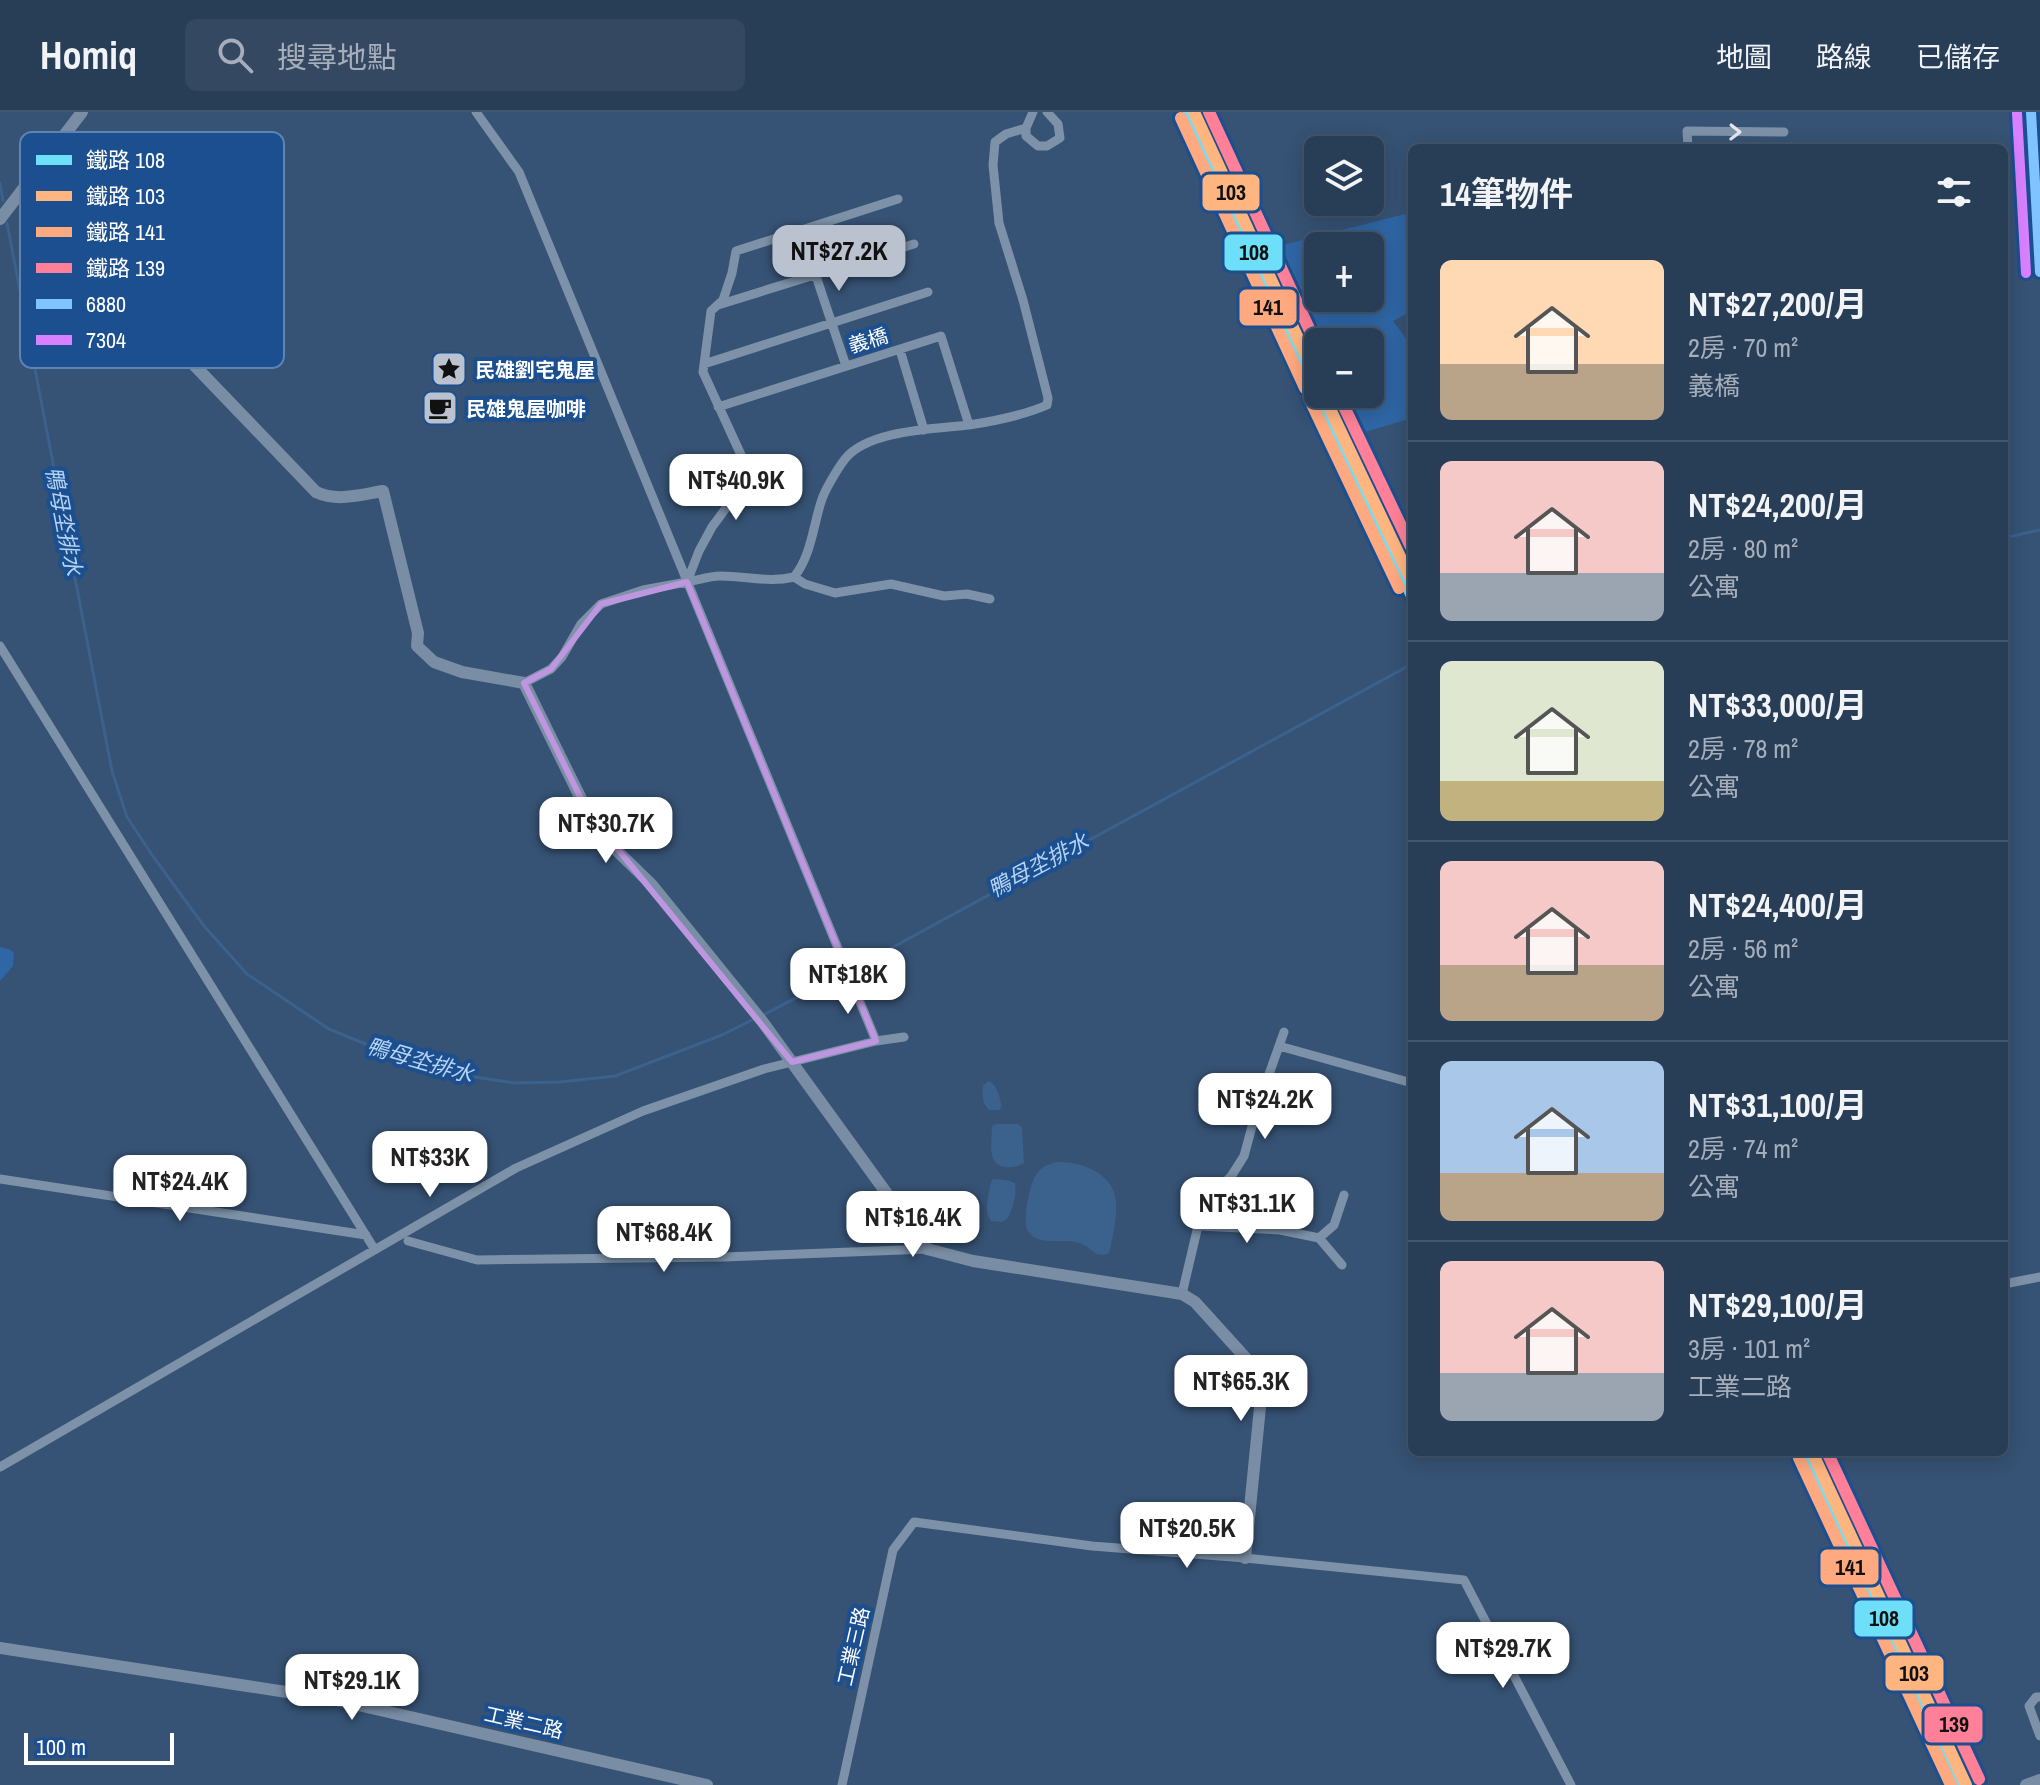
<!DOCTYPE html>
<html lang="zh-TW">
<meta charset="utf-8">
<style>
:root{--surface:#283e57;--page:#344961;--text:#f1f3f6;--muted:#a5aeba;--line:#44576d;--accent:#b9c2ce}
body{margin:0;font-family:"Archivo Narrow","Noto Sans TC",sans-serif;background:var(--page);color:var(--text);height:100vh;display:flex;flex-direction:column;font-size:30px;white-space:nowrap}
*{box-sizing:border-box;margin:0}
p{font-size:26px;color:var(--muted)}
.icon{flex:none;width:44px;height:44px;fill:none;stroke:currentColor;stroke-width:2;stroke-linecap:round;stroke-linejoin:round}
.map{position:relative;flex:1;overflow:hidden}
.details{position:absolute;left:1408px;top:32px;width:600px;height:1312px;display:flex;flex-direction:column;background:var(--surface);border-radius:12px;box-shadow:0 4px 20px #0003,0 0 0 2px var(--line)}
.details>*{flex:none}
.buttons{position:absolute;left:1304px;top:24px;display:grid;gap:16px}
.buttons a{display:grid;place-items:center;width:80px;height:80px;border-radius:12px;background:var(--surface);box-shadow:0 4px 20px #0003,0 0 0 2px var(--line);font-size:40px}
.scale{position:absolute;left:24px;bottom:20px;width:150px;box-sizing:border-box;padding-left:8px;border:4px solid #fff;border-top:0;font-size:22px;line-height:28px;white-space:nowrap;color:#fff;-webkit-text-stroke:6px #1b4f8f;paint-order:stroke}
.price{position:absolute;translate:-50% -68px;padding:0 18px;border-radius:16px;background:#fff;color:#222;font-size:26px;line-height:52px;filter:drop-shadow(0 2px 4px #0008)}
.price::after{content:'';position:absolute;left:50%;top:48px;width:24px;height:18px;margin-left:-12px;background:inherit;clip-path:polygon(0 0,100% 0,50% 100%)}
.price.selected{background:var(--accent);color:#111}
ul{padding:0;list-style:none}
li{display:flex;align-items:center;gap:24px;height:200px;padding:0 32px}
li+li{border-top:2px solid var(--line)}
li span{display:grid;place-items:center;flex:none;width:224px;height:160px;border-radius:12px;color:#555}
li>.icon{margin-inline-start:auto}
span .icon{width:96px;height:96px;fill:#fffc;stroke-width:1}
li b{font-size:34px}
h2{display:flex;justify-content:space-between;align-items:center;height:96px;padding:0 32px;font-size:34px}
header{display:flex;align-items:center;gap:48px;box-sizing:border-box;height:112px;padding:0 40px;background:var(--surface);border-bottom:2px solid var(--line)}
header strong{font-size:38px}
nav{display:flex;gap:44px;margin-inline-start:auto;font-size:28px}
.search{width:560px;height:72px;background:var(--page);display:flex;align-items:center;gap:20px;box-sizing:border-box;padding:0 28px;border-radius:12px;color:var(--muted);font-size:30px}
.map>svg:first-child{display:block}
.green{fill:#2f66a5;fill-rule:evenodd}
.water{fill:#3b618d}
.lines{fill:none;stroke-linecap:round;stroke-linejoin:round}
.stream{stroke:#3b618d;stroke-width:3}
.street{stroke:#7d92a8;stroke-width:9}
.secondary{stroke:#798da4;stroke-width:12}
.primary{stroke:#7d8ea7;stroke-width:14}
.bus-1-casing{stroke:#1b4f8f;stroke-width:16}
.bus-2-casing{stroke:#1b4f8f;stroke-width:16}
.bus-1{stroke:#80c4ff;stroke-width:10}
.bus-2{stroke:#d880ff;stroke-width:10}
.rail-1-casing{stroke:#1b4f8f;stroke-width:18}
.rail-2-casing{stroke:#1b4f8f;stroke-width:18}
.rail-3-casing{stroke:#1b4f8f;stroke-width:18}
.rail-4-casing{stroke:#1b4f8f;stroke-width:18}
.rail-1{stroke:#6ddff8;stroke-width:12}
.rail-2{stroke:#ffb580;stroke-width:12}
.rail-3{stroke:#ffa980;stroke-width:12}
.rail-4{stroke:#ff8098;stroke-width:12}
.oneway{stroke:#e5e9ee}
.marked{fill:none;stroke:#bd96df;stroke-width:6;stroke-linejoin:round}
.labels{text-anchor:middle;dominant-baseline:central;stroke-width:8;stroke-linejoin:round;paint-order:stroke}
.street-label{font-size:20px;fill:#fff;stroke:#1b4f8f}
.poi-label{font-size:20px;font-weight:bold;fill:#fff;stroke:#1b4f8f;text-anchor:start}
.water-label{font-size:22px;font-style:italic;fill:#b5d3f5;stroke:#1b4f8f}
.key{fill:#1b4f8f;stroke:#5f84b1;stroke-width:2}
.key-label{font-size:22px;fill:#fff}
.line-badge{stroke:#1b4f8f;stroke-width:3}
.pale-badge-label{font-size:22px;text-anchor:middle;font-weight:bold;fill:#111}
</style>
<header>
<strong>Homiq</strong>
<div class="search"><svg class="icon" aria-label="search" viewBox="0 0 24 24"><circle cx="10" cy="10" r="6"/><path d="M15 15l6 6"/></svg>搜尋地點</div>
<nav><a>地圖</a><a>路線</a><a>已儲存</a></nav>
</header>
<div class="map">
<svg width="2040" height="1673" viewBox="0 0 2040 1673">
<rect width="100%" height="100%" fill="#365274"/>
<path class="green" d="M1405,102l7,15v82l-19,10 19,26v71l-50,15 -19,-39h27v-52h-51l-44,-95zM1318,134h52v52h-52z
M0,835l9,2 5,4 -1,13 -13,15z"/>
<path class="water" d="M989,969c9,5 10,15 13,25l-2,4h-11c-7,-6 -7,-16 -6,-25z
M996,1012h22l4,3 2,36c-7,4 -12,5 -20,4 -18,-3 -12,-27 -12,-41z
M1056,1050c25,-1 59,11 60,41 1,16 -3,34 -7,50 -13,6 -16,-4 -27,-9 -14,-6 -31,0 -44,-5 -6,-2 -12,-8 -12,-14 -2,-11 4,-46 13,-54 4,-5 11,-7 17,-9z
M993,1067l14,1 8,3c2,11 -2,25 -7,35l-6,4 -11,-1c-8,-11 -2,-26 0,-39z"/>
<g class="lines">
<path class="stream" d="M0,71l3,18
M7,111l105,548 15,46 25,38 52,71 43,48 82,55 56,23 70,22 59,9 46,-1 55,-6 107,-41 32,-16
M2004,426l36,-8
M761,904l103,-53 548,-299"/>
<path class="street" d="M476,0l43,60 357,869
M1033,0l-7,16v8l12,10h9l13,-8 -2,-14 -11,-12
M1688,36l-1,-17 97,1
M801,119l45,135
M718,193l196,-61
M900,238l24,80
M704,252l224,-72
M718,295l223,-71 28,89
M794,465c17,-21 19,-50 27,-75 3,-11 17,-34 24,-43 23,-29 90,-30 124,-34 26,-4 53,-9 78,-20l1,-7 -25,-98 -24,-77 -6,-58 2,-23 11,-8 20,-6
M687,470c11,-2 23,-6 33,-6 26,0 49,7 74,1l11,7 30,9 56,-9 53,12 23,-2 23,5
M0,534l375,604
M524,571l27,-14 11,-12 19,-33 20,-20 42,-14 44,-8 12,-31 13,-24 17,-23 11,-27 2,-20 -39,-85 8,-61 12,-11 9,-27 4,-22 162,-52
M1279,934l133,37
M0,1067l366,56
M1198,1114l16,-32 18,-19 12,-19 13,-48 27,-76
M1319,1126l15,-13 10,-30
M408,1129l69,19 247,-3 203,-8
M2004,1172l36,-7
M1182,1182l16,-68 82,4 39,8 23,27
M0,1355l516,-299 127,-57 121,-42 112,-28 28,-4
M2040,1585h-4l-7,9 11,30
M842,1673l51,-235 21,-28 178,24 153,12 219,22 107,205"/>
<path class="secondary" d="M25,77l291,303c21,10 44,3 67,-1l35,142 -1,13 17,16 28,10 62,11 64,130 23,32 41,40 110,136 165,228 46,12 209,33 13,8 68,75 -18,181
M0,107l82,-107
M0,1536l332,51 375,86
M2026,1673l14,-5"/>
<path class="primary" d="M2031,0l9,160"/>
<defs>
<path id="bus-1" d="M2031,0l9,160"/>
<path id="bus-2" d="M2017,1l9,160"/>
</defs>
<use href="#bus-1" class="bus-1-casing"/>
<use href="#bus-2" class="bus-2-casing"/>
<use href="#bus-1" class="bus-1"/>
<use href="#bus-2" class="bus-2"/>
<defs>
<path id="rail-1" d="M1189,0l129,281
M1319,282l93,202
M1807,1340l153,333"/>
<path id="rail-2" d="M1194,0l124,270
M1323,282l89,188
M1812,1340l154,333"/>
<path id="rail-3" d="M1181,6l124,270
M1310,288l89,188
M1799,1346l152,327"/>
<path id="rail-4" d="M1209,0l109,236
M1338,282l74,155
M1827,1340l152,327"/>
</defs>
<use href="#rail-1" class="rail-1-casing"/>
<use href="#rail-2" class="rail-2-casing"/>
<use href="#rail-3" class="rail-3-casing"/>
<use href="#rail-4" class="rail-4-casing"/>
<use href="#rail-1" class="rail-1"/>
<use href="#rail-2" class="rail-2"/>
<use href="#rail-3" class="rail-3"/>
<use href="#rail-4" class="rail-4"/>
</g>
<defs><path id="oneway-chevron" d="M-2-3.5L2.5 0L-2 3.5" fill="none" stroke-width="1.6" stroke-linecap="round" stroke-linejoin="round" transform="scale(2)"/></defs>
<use class="oneway" href="#oneway-chevron" transform="translate(1735 20) rotate(1)"/>
<path class="marked" d="M687,470l189,459 -84,21 -204,-249 -64,-130 27,-14 50,-65z"/>
<defs>
<symbol id="sight-square" viewBox="-11 -11 22 22"><rect x="-9" y="-9" width="18" height="18" rx="4" fill="#b9c2ce" stroke="#1b4f8f"/><path d="M0-6L1.8-2.2L6-1.7L2.9 1.2L3.7 5.4L0 3.3L-3.7 5.4L-2.9 1.2L-6-1.7L-1.8-2.2Z" fill="#111"/></symbol>
<symbol id="cafe-square" viewBox="-11 -11 22 22"><rect x="-9" y="-9" width="18" height="18" rx="4" fill="#b9c2ce" stroke="#1b4f8f"/><path d="M-5.5-4.5H6V0H3Q3 3.5 0 3.5H-2.5Q-5.5 3.5-5.5 0ZM3-3.2v2h1.7v-2ZM-6 4.5H4V6H-6Z" fill="#111"/></symbol>
</defs>
<g fill-rule="evenodd">
<use href="#sight-square" x="429" y="237" width="40" height="40"/>
<use href="#cafe-square" x="420" y="276" width="40" height="40"/>
</g>
<g class="labels">
<g class="street-label">
<text transform="translate(868 228) rotate(-17)">義橋</text>
<text transform="translate(853 1534) rotate(-77)">工業三路</text>
<text transform="translate(524 1610) rotate(13)">工業二路</text>
</g>
<g class="poi-label">
<text x="475" y="257">民雄劉宅鬼屋</text>
<text x="466" y="296">民雄鬼屋咖啡</text>
</g>
<g class="water-label">
<text transform="translate(64 409) rotate(79)">鴨母坔排水</text>
<text transform="translate(1038 753) rotate(-28)">鴨母坔排水</text>
<text transform="translate(420 948) rotate(16)">鴨母坔排水</text>
</g>
</g>
<rect x="20" y="20" width="264" height="236" rx="12" class="key"/>
<rect x="36" y="43" width="36" height="10" fill="#6ddff8"/>
<rect x="36" y="79" width="36" height="10" fill="#ffb580"/>
<rect x="36" y="115" width="36" height="10" fill="#ffa980"/>
<rect x="36" y="151" width="36" height="10" fill="#ff8098"/>
<rect x="36" y="187" width="36" height="10" fill="#80c4ff"/>
<rect x="36" y="223" width="36" height="10" fill="#d880ff"/>
<g class="key-label">
<text x="86" y="56">鐵路 108</text>
<text x="86" y="92">鐵路 103</text>
<text x="86" y="128">鐵路 141</text>
<text x="86" y="164">鐵路 139</text>
<text x="86" y="200">6880</text>
<text x="86" y="236">7304</text>
</g>
<g class="line-badge">
<rect x="1201" y="61" width="60" height="39" rx="8" fill="#ffb580"/>
<rect x="1223" y="121" width="61" height="39" rx="8" fill="#6ddff8"/>
<rect x="1238" y="176" width="60" height="39" rx="8" fill="#ffa980"/>
<rect x="1819" y="1436" width="61" height="38" rx="8" fill="#ffa980"/>
<rect x="1853" y="1487" width="61" height="39" rx="8" fill="#6ddff8"/>
<rect x="1884" y="1542" width="61" height="38" rx="8" fill="#ffb580"/>
<rect x="1923" y="1593" width="61" height="39" rx="8" fill="#ff8098"/>
</g>
<g class="pale-badge-label">
<text x="1231" y="88">103</text>
<text x="1254" y="148">108</text>
<text x="1268" y="203">141</text>
<text x="1850" y="1463">141</text>
<text x="1884" y="1514">108</text>
<text x="1914" y="1569">103</text>
<text x="1954" y="1620">139</text>
</g>
</svg>
<div class="buttons">
<a><svg class="icon" aria-label="layers" viewBox="0 0 24 24"><path d="M12 4l9 5-9 5-9-5zM3 14l9 5 9-5"/></svg></a>
<a>+</a>
<a>−</a>
</div>
<div class="scale">100 m</div>
<b class="price selected" style="left:839px;top:181px">NT$27.2K</b>
<b class="price" style="left:736px;top:410px">NT$40.9K</b>
<b class="price" style="left:606px;top:753px">NT$30.7K</b>
<b class="price" style="left:848px;top:904px">NT$18K</b>
<b class="price" style="left:1265px;top:1029px">NT$24.2K</b>
<b class="price" style="left:430px;top:1087px">NT$33K</b>
<b class="price" style="left:180px;top:1111px">NT$24.4K</b>
<b class="price" style="left:1247px;top:1133px">NT$31.1K</b>
<b class="price" style="left:913px;top:1147px">NT$16.4K</b>
<b class="price" style="left:664px;top:1162px">NT$68.4K</b>
<b class="price" style="left:1241px;top:1311px">NT$65.3K</b>
<b class="price" style="left:1187px;top:1458px">NT$20.5K</b>
<b class="price" style="left:1503px;top:1578px">NT$29.7K</b>
<b class="price" style="left:352px;top:1610px">NT$29.1K</b>
<section class="details">
<h2>14筆物件<svg class="icon" aria-label="filters" viewBox="0 0 24 24"><path d="M4 7h16M4 17h16"/><circle cx="9" cy="7" r="2"/><circle cx="15" cy="17" r="2"/></svg></h2>
<ul>
<li><span style="background:linear-gradient(#ffd9b3 65%,#b9a48a 0)"><svg class="icon" aria-label="home" viewBox="0 0 24 24"><path d="M3 11l9-7 9 7M6 9v11h12V9"/></svg></span><div><b>NT$27,200/月</b><p>2房 · 70 m²</p><p>義橋</p></div></li>
<li><span style="background:linear-gradient(#f6c9c9 70%,#9aa5b1 0)"><svg class="icon" aria-label="home" viewBox="0 0 24 24"><path d="M3 11l9-7 9 7M6 9v11h12V9"/></svg></span><div><b>NT$24,200/月</b><p>2房 · 80 m²</p><p>公寓</p></div></li>
<li><span style="background:linear-gradient(#dfe7d0 75%,#c2b280 0)"><svg class="icon" aria-label="home" viewBox="0 0 24 24"><path d="M3 11l9-7 9 7M6 9v11h12V9"/></svg></span><div><b>NT$33,000/月</b><p>2房 · 78 m²</p><p>公寓</p></div></li>
<li><span style="background:linear-gradient(#f6c9c9 65%,#b9a48a 0)"><svg class="icon" aria-label="home" viewBox="0 0 24 24"><path d="M3 11l9-7 9 7M6 9v11h12V9"/></svg></span><div><b>NT$24,400/月</b><p>2房 · 56 m²</p><p>公寓</p></div></li>
<li><span style="background:linear-gradient(#a9c7e8 70%,#b9a48a 0)"><svg class="icon" aria-label="home" viewBox="0 0 24 24"><path d="M3 11l9-7 9 7M6 9v11h12V9"/></svg></span><div><b>NT$31,100/月</b><p>2房 · 74 m²</p><p>公寓</p></div></li>
<li><span style="background:linear-gradient(#f6c9c9 70%,#9aa5b1 0)"><svg class="icon" aria-label="home" viewBox="0 0 24 24"><path d="M3 11l9-7 9 7M6 9v11h12V9"/></svg></span><div><b>NT$29,100/月</b><p>3房 · 101 m²</p><p>工業二路</p></div></li>
</ul>
</section>
</div>
